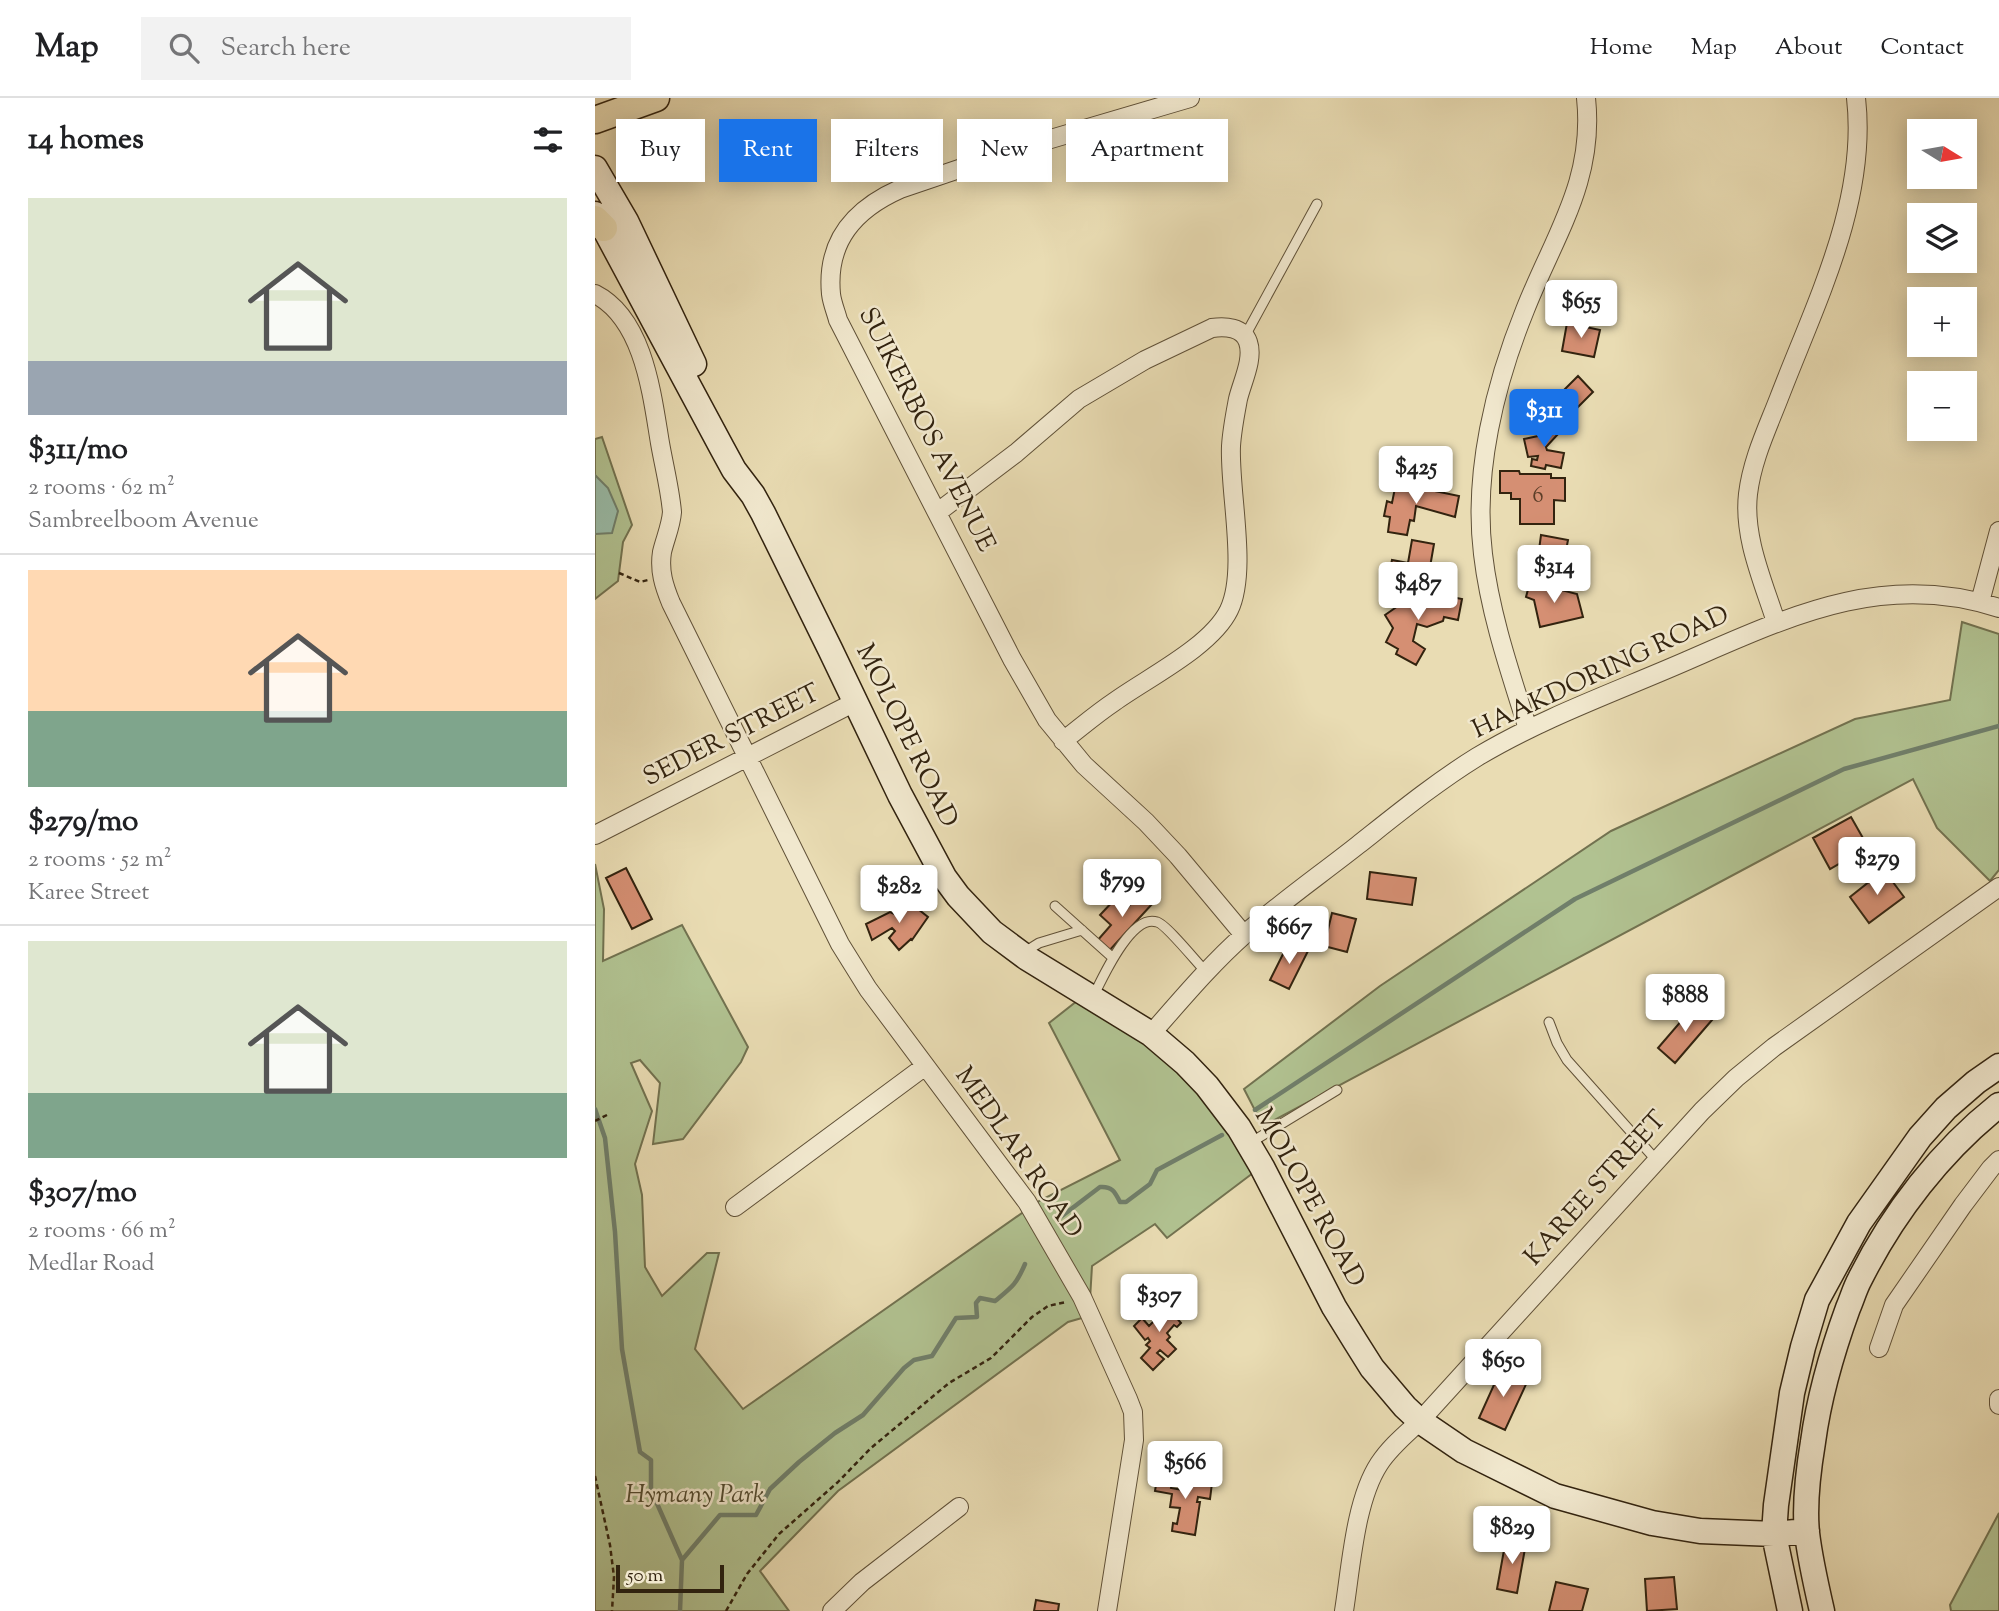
<!DOCTYPE html>
<meta charset="utf-8">
<style>
:root{--surface:#fff;--page:#f2f2f2;--text:#202124;--muted:#757577;--line:#e0e0e0;--accent:#1a73e8}
body{margin:0;font-family:"Sorts Mill Goudy",serif;background:var(--page);color:var(--text);height:100vh;display:flex;flex-direction:column;font-size:26px;white-space:nowrap}
*{box-sizing:border-box;margin:0}
p{font-size:23px;color:var(--muted)}
.icon{flex:none;width:38px;height:38px;fill:none;stroke:currentColor;stroke-width:2;stroke-linecap:round;stroke-linejoin:round}
.map{position:relative;flex:1;overflow:hidden}
.details{display:flex;flex-direction:column;background:var(--surface);width:595px}
.details>*{flex:none}
.hud{position:absolute;left:21px;top:21px;width:665px;height:63px;display:flex;gap:14px}
.needle{width:46px;rotate:101deg}
.buttons{position:absolute;left:1312px;top:21px;display:grid;gap:14px}
.buttons a{display:grid;place-items:center;width:70px;height:70px;border-radius:0px;background:var(--surface);box-shadow:0 4px 18px #0003;font-size:35px}
.scale{position:absolute;left:21px;bottom:18px;width:108px;box-sizing:border-box;padding-left:7px;border:4px solid #32230f;border-top:0;font-size:19px;line-height:24px;white-space:nowrap;color:#32230f;-webkit-text-stroke:5px #f1e8ce;paint-order:stroke}
.price{position:absolute;translate:-50% -60px;padding:0 16px;border-radius:7px;background:#fff;color:#222;font-size:23px;line-height:46px;filter:drop-shadow(0 2px 4px #0008)}
.price::after{content:'';position:absolute;left:50%;top:42px;width:21px;height:16px;margin-left:-10px;background:inherit;clip-path:polygon(0 0,100% 0,50% 100%)}
.price.selected{background:var(--accent);color:#fff}
ul{padding:0;list-style:none}
li{display:grid;align-content:center;gap:14px;height:371px;padding:0 28px}
li+li{border-top:2px solid var(--line)}
li span{display:grid;place-items:center;height:217px;border-radius:0px;color:#555}
li>.icon{margin-inline-start:auto}
span .icon{width:126px;height:126px;fill:#fffc;stroke-width:1}
li b{font-size:30px}
h2{display:flex;justify-content:space-between;align-items:center;height:84px;padding:0 28px;font-size:30px}
.tag{padding:0 24px;border-radius:0px;background:var(--surface);box-shadow:0 4px 18px #0003;font-size:24px;line-height:63px}
.tag.selected{background:var(--accent);color:#fff}
header{display:flex;align-items:center;gap:42px;box-sizing:border-box;height:98px;padding:0 35px;background:var(--surface);border-bottom:2px solid var(--line)}
header strong{font-size:33px}
nav{display:flex;gap:38px;margin-inline-start:auto;font-size:24px}
.search{width:490px;height:63px;background:var(--page);display:flex;align-items:center;gap:18px;box-sizing:border-box;padding:0 24px;border-radius:0px;color:var(--muted);font-size:26px}
main{display:flex;flex:1;min-height:0}
.map>svg:first-child{display:block}
.green{fill:#b1c291;stroke:#727250;stroke-width:2}
.water{fill:#99bca8;stroke:#707f6b;stroke-width:2}
.lines{fill:none;stroke-linecap:round;stroke-linejoin:round}
.stream{stroke:#707f6b;stroke-width:4.5}
.building{fill:#d58f73;stroke:#32230f;stroke-width:2}
.lane-casing{stroke:#605138;stroke-width:11}
.street-casing{stroke:#605138;stroke-width:20}
.secondary-casing{stroke:#32230f;stroke-width:27}
.primary-casing{stroke:#32230f;stroke-width:29}
.path{stroke:#32230f;stroke-width:2.5;stroke-dasharray:5 3.5;stroke-linecap:butt}
.lane{stroke:#f1e8ce;stroke-width:9}
.street{stroke:#f1e8ce;stroke-width:18}
.secondary{stroke:#f1e8ce;stroke-width:24}
.primary{stroke:#e9dcb3;stroke-width:26}
.labels{text-anchor:middle;dominant-baseline:central;stroke-width:5;stroke-linejoin:round;paint-order:stroke}
.number-label{font-size:23px;fill:#5b3e28}
.street-label{font-size:26px;fill:#32230f;stroke:#f1e8ce}
.park-label{font-size:26px;font-style:italic;fill:#524b30;stroke:#f1e8ce}
</style>
<header>
<strong>Map</strong>
<div class="search"><svg class="icon" aria-label="search" viewBox="0 0 24 24"><circle cx="10" cy="10" r="6"/><path d="M15 15l6 6"/></svg>Search here</div>
<nav><a>Home</a><a>Map</a><a>About</a><a>Contact</a></nav>
</header>
<main>
<section class="details">
<h2>14 homes<svg class="icon" aria-label="filters" viewBox="0 0 24 24"><path d="M4 7h16M4 17h16"/><circle cx="9" cy="7" r="2"/><circle cx="15" cy="17" r="2"/></svg></h2>
<ul>
<li><span style="background:linear-gradient(#dfe7d0 75%,#9aa5b1 0)"><svg class="icon" aria-label="home" viewBox="0 0 24 24"><path d="M3 11l9-7 9 7M6 9v11h12V9"/></svg></span><div><b>$311/mo</b><p>2 rooms · 62 m²</p><p>Sambreelboom Avenue</p></div></li>
<li><span style="background:linear-gradient(#ffd9b3 65%,#7fa58c 0)"><svg class="icon" aria-label="home" viewBox="0 0 24 24"><path d="M3 11l9-7 9 7M6 9v11h12V9"/></svg></span><div><b>$279/mo</b><p>2 rooms · 52 m²</p><p>Karee Street</p></div></li>
<li><span style="background:linear-gradient(#dfe7d0 70%,#7fa58c 0)"><svg class="icon" aria-label="home" viewBox="0 0 24 24"><path d="M3 11l9-7 9 7M6 9v11h12V9"/></svg></span><div><b>$307/mo</b><p>2 rooms · 66 m²</p><p>Medlar Road</p></div></li>
</ul>
</section>
<div class="map">
<svg width="1404" height="1513" viewBox="0 0 1404 1513">
<rect width="100%" height="100%" fill="#e9dcb3"/>
<filter id="stains"><feTurbulence type="fractalNoise" baseFrequency=".00286" numOctaves="4"/><feColorMatrix values="0 0 0 0 .2 0 0 0 0 .09 0 0 0 0 .02 0 0 0 .5 -.17"/></filter>
<radialGradient id="worn" r=".72"><stop offset=".6" stop-color="#630" stop-opacity="0"/><stop offset="1" stop-color="#630" stop-opacity=".3"/></radialGradient>
<path class="green" d="M7,339l30,88 -9,17 -5,39 -23,18v-160z
M1367,524l37,12v236l-9,11 -53,-53 -24,-49 -650,347 -19,-37 136,-103 231,-155 244,-112 95,-19z
M0,766l9,45 -1,52 79,-36 66,122 -7,15 -58,77 -30,5 7,-61 -20,-23 -9,3 21,48 -17,53 7,31 3,72 17,29 45,-43h12l-24,96 48,60 296,-208 81,-41 -71,-137 28,-22 87,55 70,77 19,40 -86,65 -12,-14 -63,42 -3,50 -21,6 -230,169 -78,80 29,40h-194z
M1404,1415v98h-48l-1,-6z"/>
<path class="water" d="M0,377l13,13 10,23 -6,22 -17,1z"/>
<g class="lines">
<path class="stream" d="M0,1011l10,29 10,94 7,117 18,103 11,8v30l31,70 -2,51
M660,1012l320,-211 269,-130 155,-43
M463,1121l42,-32c12,-1 15,5 20,15h6l24,-18 7,-14 65,-35
M87,1462l38,-45h36l14,-26 29,-27 36,-29 28,-18 41,-47 10,-8 18,-4 24,-38 21,-1 -1,-14 4,-5 15,3c17,-14 21,-16 30,-37"/>
</g>
<path class="building" d="M972,225l33,7 -6,27 -32,-6z
M983,278l15,16 -26,26 -15,-16z
M954,325l10,10 -13,14 1,3 17,3 -3,15 -15,-3 -1,4 -14,-3 1,-7 5,1 1,-4 -10,1 -4,-18 14,-3z
M905,373h19l1,3h31v4h14v23l-11,-1v24h-34v-25h-9v-6h-11z
M801,385l63,13 -4,21 -39,-11 -2,15 -4,-1 -3,15 -19,-3 2,-15 -6,-1 3,-15 5,2z
M946,437l27,5 -4,21 -13,21 -26,-4 2,-14 12,-14z
M817,442l22,4 -4,23 2,1 -1,7 -2,-1 -1,2 10,2 1,-3 12,3 -2,15 -47,-9 1,-6 -5,-1 -1,6 -11,-2 2,-12 2,1 2,-10 16,3z
M935,484l47,12 6,23 -43,10 -6,-27 -8,-3z
M841,496l26,5 -4,21 -14,-3 -1,4 -16,6 -10,-3 -4,17 12,8 -9,16 -20,-11 2,-5 -12,-7 7,-14 -8,-13 26,-18 24,5z
M1256,719l17,30 -38,22 -17,-31z
M31,770l26,51 -20,10 -26,-51z
M1289,772l20,27 -35,26 -19,-26z
M775,774l46,6 -4,27 -45,-6z
M546,794l12,11 -45,49 -11,-11 14,-16 -11,-10 17,-18 11,10z
M313,804l11,5 -1,2 10,8 -16,23 -1,-1 -12,11 -10,-12 6,-7 -3,-3 -20,12 -6,-16 24,-12 11,5z
M737,815l24,6 -9,33 -23,-6z
M694,844l19,9 -19,38 -19,-9z
M1100,907l17,15 -37,43 -17,-15z
M580,1204l7,7 -7,7 6,7 -4,4 -3,-2 -7,8 3,4 -3,3 9,9 -8,8 -8,-7 -3,3 7,6 -11,11 -12,-12 9,-10 -4,-3 4,-4 -2,-3 -3,2 -11,-14 8,-8 7,8 12,-12 -4,-4 5,-6 5,5z
M907,1269l26,13 -23,50 -26,-12z
M563,1374l15,3 -2,13 12,2 2,-12 27,5 -2,16 -12,-2 -1,5h3l-5,33 -23,-4 1,-8 4,1 3,-16 -10,-1 2,-13 -17,-3z
M911,1441l20,4 -9,50 -20,-4z
M1079,1479l3,32 -30,2 -2,-32z
M961,1484l32,7 -6,22h-33z
M441,1502l23,4 -1,7h-24z"/>
<g class="lines">
<defs>
<path id="lane" d="M650,238l72,-132
M460,808l58,52
M428,855l16,-10 43,-13
M498,899c9,-18 38,-84 64,-75 9,2 41,42 50,51
M954,924l8,21 10,17 90,101
M655,1045l87,-53"/>
<path id="street" d="M595,0l-163,48 -127,43c-45,20 -74,52 -69,105 1,9 5,18 7,26l174,339 35,61 37,45 62,57 32,34 66,79
M0,196c49,25 57,101 65,149 4,23 10,46 12,69 -1,14 -7,27 -10,40 -3,19 2,34 9,51l169,341 28,45 159,213 55,95 46,102 5,13 1,28 -27,171
M343,414l78,-59 63,-54 66,-39 67,-32c13,-2 31,-1 36,14 6,17 -6,40 -10,57 -3,16 -6,31 -7,47 -2,46 17,124 -2,164 -18,37 -82,68 -115,92 -18,12 -34,26 -51,39
M1385,504l19,-71
M1181,524c-13,-41 -33,-85 -28,-128 4,-34 19,-65 31,-96 36,-94 89,-197 77,-300
M933,631c-18,-57 -38,-115 -45,-175 -10,-81 12,-170 42,-244 29,-74 70,-129 61,-212
M0,737l260,-133
M556,936c30,-34 60,-70 94,-100 36,-32 75,-59 113,-89 38,-30 77,-62 119,-88 65,-39 138,-65 207,-95 104,-45 199,-92 315,-54
M140,1109l189,-140
M1284,1250l15,-43 69,-100 28,-37 8,-8
M1404,1301v6
M237,1513l30,-29 97,-75
M749,1513c7,-44 11,-110 35,-147 11,-17 27,-30 41,-43l282,-310 34,-33 38,-31 225,-160"/>
<path id="secondary" d="M0,70l31,53 68,143
M0,116l9,14 118,220 12,22 19,25 10,18 67,136 70,146 44,82 14,19 34,36 35,26 124,76 34,29 22,23 32,42 23,39 72,140 21,34 17,27 33,39 15,14 44,30 91,45 97,27 48,8 74,3 33,-3
M1195,1513l-13,-62 -3,-15 2,-29 16,-112 11,-46 14,-47 42,-77 61,-86 26,-29 30,-26 23,-16
M1227,1513c-6,-26 -12,-52 -15,-78 -3,-30 1,-61 6,-91 6,-45 19,-90 35,-134 4,-9 7,-20 12,-29 33,-66 81,-128 139,-174"/>
<path id="primary" d="M0,22l61,-22
M0,121l9,9"/>
</defs>
<use href="#lane" class="lane-casing"/>
<use href="#street" class="street-casing"/>
<use href="#secondary" class="secondary-casing"/>
<use href="#primary" class="primary-casing"/>
<path class="path" d="M24,475l21,9 8,-2
M0,1023l12,-6
M0,1378l15,69 4,32 -2,34
M131,1513l21,-37 32,-40 59,-52 33,-34 78,-65 42,-25 41,-41 16,-11 18,-4"/>
<use href="#lane" class="lane"/>
<use href="#street" class="street"/>
<use href="#secondary" class="secondary"/>
<use href="#primary" class="primary"/>
</g>
<g class="labels">
<g class="number-label">
<text x="943" y="398">6</text>
</g>
<g class="street-label">
<text transform="translate(331 332) rotate(63)">SUIKERBOS AVENUE</text>
<text transform="translate(1006 575) rotate(-25)">HAAKDORING ROAD</text>
<text transform="translate(137 638) rotate(-27)">SEDER STREET</text>
<text transform="translate(311 638) rotate(64)">MOLOPE ROAD</text>
<text transform="translate(423 1055) rotate(55)">MEDLAR ROAD</text>
<text transform="translate(1001 1091) rotate(-48)">KAREE STREET</text>
<text transform="translate(714 1100) rotate(61)">MOLOPE ROAD</text>
</g>
<g class="park-label">
<text x="100" y="1397">Hymany Park</text>
</g>
</g>
<rect width="100%" height="100%" filter="url(#stains)"/>
<rect width="100%" height="100%" fill="url(#worn)"/>
</svg>
<div class="buttons">
<a><svg class="needle" viewBox="-14 -14 28 28"><path d="M0-13l5 13h-10z" fill="#e53935"/><path d="M0 13l5-13h-10z" fill="#757577"/></svg></a>
<a><svg class="icon" aria-label="layers" viewBox="0 0 24 24"><path d="M12 4l9 5-9 5-9-5zM3 14l9 5 9-5"/></svg></a>
<a>+</a>
<a>−</a>
</div>
<div class="scale">50 m</div>
<b class="price" style="left:986px;top:242px">$655</b>
<b class="price selected" style="left:949px;top:351px">$311</b>
<b class="price" style="left:821px;top:408px">$425</b>
<b class="price" style="left:959px;top:507px">$314</b>
<b class="price" style="left:823px;top:524px">$487</b>
<b class="price" style="left:1282px;top:799px">$279</b>
<b class="price" style="left:527px;top:821px">$799</b>
<b class="price" style="left:304px;top:827px">$282</b>
<b class="price" style="left:694px;top:868px">$667</b>
<b class="price" style="left:1090px;top:936px">$888</b>
<b class="price" style="left:564px;top:1236px">$307</b>
<b class="price" style="left:908px;top:1301px">$650</b>
<b class="price" style="left:590px;top:1403px">$566</b>
<b class="price" style="left:917px;top:1468px">$829</b>
<div class="hud">
<a class="tag">Buy</a>
<a class="tag selected">Rent</a>
<a class="tag">Filters</a>
<a class="tag">New</a>
<a class="tag">Apartment</a>
</div>
</div>
</main>
